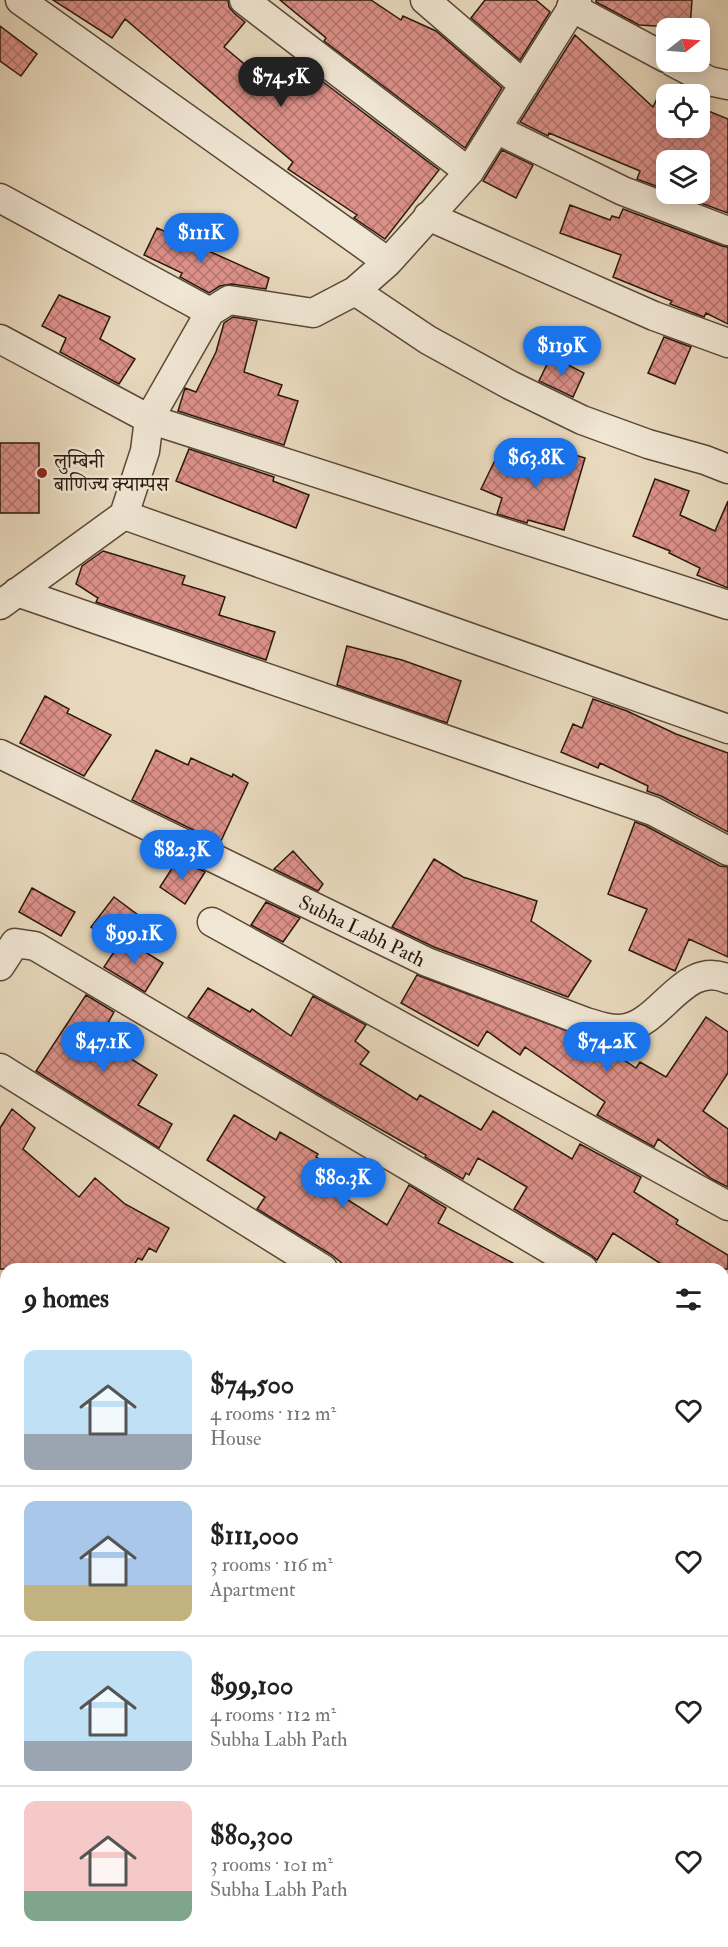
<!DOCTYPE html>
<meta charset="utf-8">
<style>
:root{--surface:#fff;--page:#f2f2f2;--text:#222;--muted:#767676;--line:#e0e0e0;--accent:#1a73e8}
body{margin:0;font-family:"IM FELL Double Pica","Noto Serif Devanagari",serif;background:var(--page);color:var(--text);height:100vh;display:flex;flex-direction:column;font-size:22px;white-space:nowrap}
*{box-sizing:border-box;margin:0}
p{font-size:20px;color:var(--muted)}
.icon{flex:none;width:33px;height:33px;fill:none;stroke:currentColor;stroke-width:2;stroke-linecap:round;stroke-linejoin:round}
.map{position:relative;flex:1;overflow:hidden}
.panel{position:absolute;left:0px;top:1263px;width:729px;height:684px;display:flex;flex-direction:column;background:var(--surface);border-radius:18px 18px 0 0;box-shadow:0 3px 15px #0003}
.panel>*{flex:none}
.needle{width:39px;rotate:73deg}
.fabs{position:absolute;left:656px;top:18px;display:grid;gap:12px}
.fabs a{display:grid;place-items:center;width:54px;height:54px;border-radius:12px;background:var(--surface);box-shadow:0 3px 15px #0003;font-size:30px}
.price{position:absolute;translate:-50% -51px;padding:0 14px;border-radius:21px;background:var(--accent);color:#fff;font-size:20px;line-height:39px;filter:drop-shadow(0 2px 3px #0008)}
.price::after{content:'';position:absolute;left:50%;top:36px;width:18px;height:14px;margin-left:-9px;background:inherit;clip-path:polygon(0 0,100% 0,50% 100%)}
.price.current{background:#222;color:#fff}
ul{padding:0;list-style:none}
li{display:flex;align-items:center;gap:18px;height:150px;padding:0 24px}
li+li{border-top:2px solid var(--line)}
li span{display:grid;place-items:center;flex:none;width:168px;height:120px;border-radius:12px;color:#555}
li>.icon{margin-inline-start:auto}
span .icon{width:72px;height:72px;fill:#fffc;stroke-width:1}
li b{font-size:26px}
h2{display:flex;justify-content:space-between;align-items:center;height:72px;padding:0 24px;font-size:26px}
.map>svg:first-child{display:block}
.park{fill:url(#park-tufts);stroke:#6d6c52;stroke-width:1.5}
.building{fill:url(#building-cross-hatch);stroke:#2a180d;stroke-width:1.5}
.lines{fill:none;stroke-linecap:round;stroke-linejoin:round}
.street-casing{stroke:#5a4839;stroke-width:31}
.secondary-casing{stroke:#2a180d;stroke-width:35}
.street{stroke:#f1e7d5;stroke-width:28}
.secondary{stroke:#f1e7d5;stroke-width:33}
.poi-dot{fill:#8f2418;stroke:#f1e7d5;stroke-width:2}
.labels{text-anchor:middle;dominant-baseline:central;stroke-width:5;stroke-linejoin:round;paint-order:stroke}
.poi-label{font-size:20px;fill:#2a180d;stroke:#f1e7d5;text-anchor:start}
.street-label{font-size:20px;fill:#2a180d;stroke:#f1e7d5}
</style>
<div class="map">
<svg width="728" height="1947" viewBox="0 0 728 1947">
<defs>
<pattern id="park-tufts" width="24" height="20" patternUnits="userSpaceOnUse" patternTransform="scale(1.5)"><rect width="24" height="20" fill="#b0c196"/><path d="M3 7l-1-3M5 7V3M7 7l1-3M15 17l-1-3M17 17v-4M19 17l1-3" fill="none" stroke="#98a580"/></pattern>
<pattern id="building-cross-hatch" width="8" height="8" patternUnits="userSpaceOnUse" patternTransform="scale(1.5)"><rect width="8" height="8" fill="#dd918a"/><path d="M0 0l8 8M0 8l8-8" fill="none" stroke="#b3756f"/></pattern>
</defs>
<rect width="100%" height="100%" fill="#e9dabe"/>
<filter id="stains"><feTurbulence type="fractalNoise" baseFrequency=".00333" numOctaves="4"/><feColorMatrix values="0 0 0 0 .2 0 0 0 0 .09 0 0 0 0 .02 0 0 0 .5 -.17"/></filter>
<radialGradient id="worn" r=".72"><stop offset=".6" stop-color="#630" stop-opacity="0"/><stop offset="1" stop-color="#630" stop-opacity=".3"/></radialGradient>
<path class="park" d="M0,1616l6,4v224l-6,-4z"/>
<path class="building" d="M53,0h175l1,7 5,6 11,9 -21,25 55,46 13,-14 5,4 9,-14 133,101 -54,69 -31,-21 3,-3 -69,-46 5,-7 -168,-143 -13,19z
M280,0h91l30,20 2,-4 33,15 66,57 -37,60 -141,-107 2,-3z
M485,0h51l14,12 -30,48 -49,-42z
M596,0h96l-2,28 -51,-3 -43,-23z
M0,26l37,28 -16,22 -21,-15z
M575,35l78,72 8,-17 11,4h-6v34h33v-21l29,12v94l-52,-19h23v-34h-33v30l-29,-11 3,-8 -91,-38 -1,3 -28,-14z
M502,150l31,15 -17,33 -33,-17z
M570,205l40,15 2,-4 7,2 4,-9 99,37 6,1v77l-22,-11 -2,4 -34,-13 2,-3 -59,-24 8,-22 -61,-22z
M157,228l112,50 -3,11 -35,-5 -11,2 -11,7 -29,-16 2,-4 -38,-18z
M59,295l51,22 -10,22 35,20 -16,25 -59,-32 6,-14 -24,-12z
M233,317l24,4 -13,51 38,13 -4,10 20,6 -14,44 -106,-34 7,-23 11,4 20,-40 8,-29z
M664,337l27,10 -16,37 -27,-11z
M551,356l33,17 -11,24 -34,-16z
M0,443h39v70h-39z
M189,449l85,28 -1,4 36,14 -13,33 -120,-47z
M555,449l30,9 -21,72 -36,-10 -1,3 -30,-9 5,-16 -21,-9 18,-37 49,23z
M655,479l34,12 -9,24 35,16 13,-30v87l-31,-13 3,-7 -31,-15 1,-2 -37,-15z
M103,551l82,25 -3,8 43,13 -6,18 56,17 -9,28 -170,-58 2,-4 -22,-14 6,-18z
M347,646l55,14 59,21 -14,42 -110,-38z
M45,696l24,13 -2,4 44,22 -27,41 -64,-33z
M593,699l34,12 49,23 52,19v79l-67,-36 -14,-5 1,-5 -48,-23 -2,5 -37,-16 12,-28 9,4z
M156,750l32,15 3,-7 41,19 1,-3 15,9 -28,60 -88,-43z
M635,822l11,4 74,40 8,1v90l-39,-18 -14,32 -46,-21 18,-41 -39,-15z
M293,851l30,33 -5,7 -44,-22z
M178,859l27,13 -20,32 -25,-17z
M434,859l29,18 74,24 -6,20 60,40 -23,36 -134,-50 -42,-20z
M32,888l43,24 -14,24 -42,-24z
M114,897l24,18 -23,30 -24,-18z
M266,902l34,16 -17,24 -32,-17z
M123,938l40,25 -18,29 -41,-25z
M417,975l180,67 39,26 4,-6 26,15 40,-60 22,15v41l-25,38 25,18v58l-16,-8 -54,-40 -4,8 -57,-32 8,-13 -80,-55 -5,8 -33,-24 -9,15 -77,-43z
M208,988l42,24 2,-3 39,27 22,-40 53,29 -11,16 14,11 -9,12 57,36 3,-5 61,35 12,-19 79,48 8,-15 61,33 -7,15 44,28 -2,4 52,31v14h-59l-56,-36 -16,27 -6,-5 -77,-46 13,-22 -49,-29 -9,17 -3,-2 -3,6 -38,-22 1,-2 -99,-56 -139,-82z
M86,995l28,17 -15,27 58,36 -19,30 34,19 -13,24 -123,-77z
M12,1109l23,19 -12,21 56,48 16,-19 30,26 44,24 -13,24 -7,-4 -7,12 -4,-2 -6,11h-132v-141z
M234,1115l42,25 4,-8 38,22 -2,3 28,17 -10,17 53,34 22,-40 37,23 -8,15 86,46h-175l-17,-14 -75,-46 8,-12 -58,-37z"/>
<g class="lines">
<defs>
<path id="street" d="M20,0l368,262
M244,0l225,172
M425,0l99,85
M571,7l95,51
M673,62l36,19 19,4
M496,129l81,-129
M0,198l210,114
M428,216l226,100 74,27
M728,231l-105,-40 -127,-62 -27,43 -81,90 -33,29 -42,22 -84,-13 -19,12 -61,107 -4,32 -21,64 604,214
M355,291l73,49 82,45 72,35 66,24 57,16 23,9
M0,339l149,80 579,186
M17,592l636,219 75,40
M0,605l124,-90
M0,754l427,208 159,60c13,4 27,9 41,6 36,-8 59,-69 101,-49
M212,922l516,284
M0,966l15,-23 20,3 548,323
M0,1068l323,201
M0,1298l6,3
M723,1352l5,4
M0,1459l6,4
M723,1532l5,4
M723,1827l5,5
M723,1859l5,1
M342,1947l14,-6"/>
<path id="secondary" d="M0,1907l6,3
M62,1941l11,6"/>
</defs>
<use href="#street" class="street-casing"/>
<use href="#secondary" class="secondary-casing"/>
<use href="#street" class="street"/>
<use href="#secondary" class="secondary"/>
</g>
<circle class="poi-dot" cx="42" cy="473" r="6"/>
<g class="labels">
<g class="poi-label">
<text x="54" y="461">लुम्बिनी<tspan x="54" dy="23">बाणिज्य क्याम्पस</tspan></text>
</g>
<g class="street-label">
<text transform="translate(362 931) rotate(26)">Subha Labh Path</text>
</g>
</g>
<rect width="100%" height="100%" filter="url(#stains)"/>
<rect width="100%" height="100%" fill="url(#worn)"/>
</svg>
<div class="fabs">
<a><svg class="needle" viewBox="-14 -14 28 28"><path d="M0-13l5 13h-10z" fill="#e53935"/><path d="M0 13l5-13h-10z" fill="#767676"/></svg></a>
<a><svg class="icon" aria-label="locate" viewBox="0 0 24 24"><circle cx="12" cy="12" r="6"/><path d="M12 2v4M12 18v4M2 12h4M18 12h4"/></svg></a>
<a><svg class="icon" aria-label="layers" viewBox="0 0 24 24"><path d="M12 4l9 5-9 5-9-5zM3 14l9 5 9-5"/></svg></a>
</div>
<b class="price current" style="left:281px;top:108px">$74.5K</b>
<b class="price" style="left:201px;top:264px">$111K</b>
<b class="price" style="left:562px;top:377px">$119K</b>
<b class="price" style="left:536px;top:489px">$63.8K</b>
<b class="price" style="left:182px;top:881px">$82.3K</b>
<b class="price" style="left:134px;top:965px">$99.1K</b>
<b class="price" style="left:103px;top:1073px">$47.1K</b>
<b class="price" style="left:607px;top:1073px">$74.2K</b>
<b class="price" style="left:343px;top:1209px">$80.3K</b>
<section class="panel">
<h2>9 homes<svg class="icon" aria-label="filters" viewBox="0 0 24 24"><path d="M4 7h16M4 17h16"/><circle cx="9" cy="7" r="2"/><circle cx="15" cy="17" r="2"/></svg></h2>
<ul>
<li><span style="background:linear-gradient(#bfe0f5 70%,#9aa5b1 0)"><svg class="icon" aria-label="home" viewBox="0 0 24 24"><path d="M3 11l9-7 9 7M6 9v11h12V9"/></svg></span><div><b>$74,500</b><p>4 rooms · 112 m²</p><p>House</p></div><svg class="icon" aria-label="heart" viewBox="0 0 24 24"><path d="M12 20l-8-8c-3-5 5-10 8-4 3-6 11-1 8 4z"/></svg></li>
<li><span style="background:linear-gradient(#a9c7e8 70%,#c2b280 0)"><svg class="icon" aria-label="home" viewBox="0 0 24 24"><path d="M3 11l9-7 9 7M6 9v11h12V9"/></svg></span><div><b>$111,000</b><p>3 rooms · 116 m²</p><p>Apartment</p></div><svg class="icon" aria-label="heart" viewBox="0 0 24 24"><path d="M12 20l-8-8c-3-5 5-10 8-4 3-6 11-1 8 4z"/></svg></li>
<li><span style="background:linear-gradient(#bfe0f5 75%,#9aa5b1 0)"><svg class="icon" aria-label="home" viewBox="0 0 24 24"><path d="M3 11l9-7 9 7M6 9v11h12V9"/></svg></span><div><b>$99,100</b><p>4 rooms · 112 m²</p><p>Subha Labh Path</p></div><svg class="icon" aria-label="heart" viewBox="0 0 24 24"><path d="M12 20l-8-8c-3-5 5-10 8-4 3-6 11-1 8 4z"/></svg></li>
<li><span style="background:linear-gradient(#f6c9c9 75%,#7fa58c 0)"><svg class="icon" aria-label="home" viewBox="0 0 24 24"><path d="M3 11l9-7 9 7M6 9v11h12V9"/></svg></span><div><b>$80,300</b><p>3 rooms · 101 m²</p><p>Subha Labh Path</p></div><svg class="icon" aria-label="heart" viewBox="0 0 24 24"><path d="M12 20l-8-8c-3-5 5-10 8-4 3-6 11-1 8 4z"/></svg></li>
</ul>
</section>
</div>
